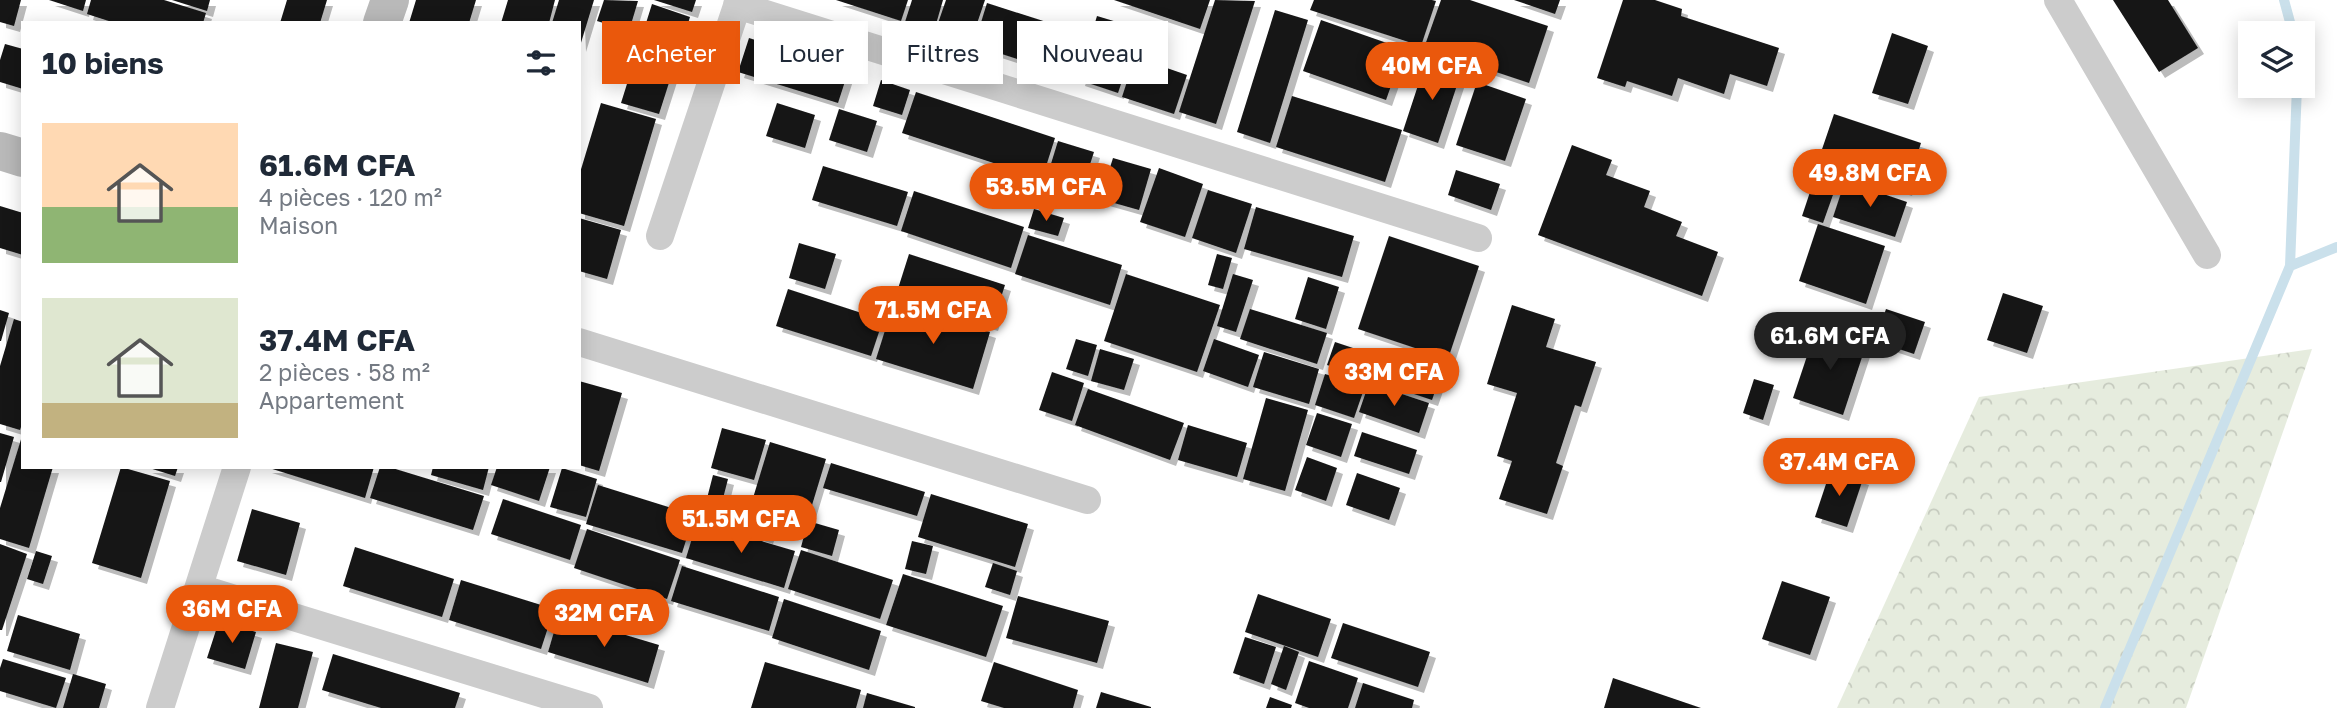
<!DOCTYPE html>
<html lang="fr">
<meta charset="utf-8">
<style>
:root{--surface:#fff;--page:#f6f6f7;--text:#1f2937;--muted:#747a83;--accent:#ea580c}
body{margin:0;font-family:"Golos Text",sans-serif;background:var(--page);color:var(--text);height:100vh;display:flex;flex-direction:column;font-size:26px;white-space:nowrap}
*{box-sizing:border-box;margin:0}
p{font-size:23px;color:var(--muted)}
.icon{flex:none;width:38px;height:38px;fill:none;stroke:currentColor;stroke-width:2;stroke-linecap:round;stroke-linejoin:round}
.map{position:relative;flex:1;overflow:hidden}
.details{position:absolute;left:21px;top:21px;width:560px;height:448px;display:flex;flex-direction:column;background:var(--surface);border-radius:0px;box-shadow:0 4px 18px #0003}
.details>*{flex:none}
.hud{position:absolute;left:602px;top:21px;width:665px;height:63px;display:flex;gap:14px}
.controls{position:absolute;left:2238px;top:21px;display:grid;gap:14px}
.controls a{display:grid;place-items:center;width:77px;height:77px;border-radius:0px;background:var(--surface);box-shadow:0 4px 18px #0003;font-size:35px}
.price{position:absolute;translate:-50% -60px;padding:0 16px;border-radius:24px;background:var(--accent);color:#fff;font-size:23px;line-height:46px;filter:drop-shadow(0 2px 4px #0008)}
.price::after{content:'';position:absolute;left:50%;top:42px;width:21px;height:16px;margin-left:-10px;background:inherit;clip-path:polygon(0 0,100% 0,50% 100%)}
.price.active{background:#222;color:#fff}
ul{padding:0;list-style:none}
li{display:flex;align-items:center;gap:21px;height:175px;padding:0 21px}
li span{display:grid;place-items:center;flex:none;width:196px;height:140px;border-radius:0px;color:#555}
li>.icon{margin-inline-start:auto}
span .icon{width:84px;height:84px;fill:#fffc;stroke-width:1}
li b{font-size:30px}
h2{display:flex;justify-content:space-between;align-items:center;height:84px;padding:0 21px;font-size:30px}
.pill{padding:0 24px;border-radius:0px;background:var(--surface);box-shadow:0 4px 18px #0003;font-size:24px;line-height:63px}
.pill.active{background:var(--accent);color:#fff}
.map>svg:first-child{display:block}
.forest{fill:url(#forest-crowns)}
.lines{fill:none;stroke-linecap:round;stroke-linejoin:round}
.stream{stroke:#cae0eb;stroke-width:10}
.building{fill:#161616;filter:url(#shadow)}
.street{stroke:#ccc;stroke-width:28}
.secondary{stroke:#b9b9b9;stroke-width:38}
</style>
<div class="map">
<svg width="2337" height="708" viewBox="0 0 2337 708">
<defs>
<pattern id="forest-crowns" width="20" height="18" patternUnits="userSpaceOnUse" patternTransform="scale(1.75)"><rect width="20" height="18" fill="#e6ecde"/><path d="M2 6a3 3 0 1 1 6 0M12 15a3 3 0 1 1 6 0" fill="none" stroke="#c6cbbf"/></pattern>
<filter id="shadow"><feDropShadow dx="6" dy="6" stdDeviation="0" flood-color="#0004"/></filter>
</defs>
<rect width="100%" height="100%" fill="#fff"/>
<path class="forest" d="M2312,349l-126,359h-349l142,-311z"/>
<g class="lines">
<path class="stream" d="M2284,0l9,33
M2290,266l7,-180
M2105,708l185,-442 47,-19"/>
</g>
<path class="building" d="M0,0h21l-7,26 -14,-4z
M49,0h37l-3,11z
M91,0h73l42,13 -3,10h-88l-28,-9z
M172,0h38l-3,11z
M287,0h40l-7,23h-40z
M416,0h60l-7,23h-60z
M508,0h47l-6,23h-48z
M559,0h35l-14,46 -1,-23h-27z
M604,0l34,1 -9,30 -32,-10z
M654,0h42l-4,12z
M836,0h72l-7,21z
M912,0h31l-9,31 -29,-9z
M946,0h39l-15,44 -35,-12z
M1114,0h96l-10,29z
M1215,0l40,1 -39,123 -37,-12z
M1314,0h118l4,1 -15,45 -111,-36z
M1441,0h29l78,26 -19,57 -105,-35z
M1514,0h46l-5,14z
M1623,0h32l27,9 -1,7 98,32 -12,38 -37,-12 -6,20 -46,-16 -6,18 -45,-15 -2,6 -28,-9z
M2113,0h55l30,48 -39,24z
M987,3l97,31 -14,42 -96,-31z
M652,4l38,13 -31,97 -38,-11z
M1275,10l33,10 -38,123 -33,-11z
M1097,16l30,9 -7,23 -30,-9z
M1321,20l83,29 -18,51 -83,-29z
M1892,33l36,13 -20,58 -36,-11z
M749,38l100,31 -11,34 -100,-31z
M5,44l18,5v40l-23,-7v-22z
M1090,44l40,13 -12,36 -39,-13z
M1135,57l52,18 -13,39 -52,-17z
M1426,61l35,12 -23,70 -35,-12z
M881,80l29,10 -8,25 -29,-9z
M1477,82l49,17 -21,62 -49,-16z
M916,92l139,46 -13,41 -140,-46z
M1292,96l110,34 -17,52 -109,-35z
M601,103l55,16 -32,107 -45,-13v-37z
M777,103l38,12 -10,33 -39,-12z
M839,109l38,12 -10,31 -38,-12z
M1834,114l87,29 -15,47 -88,-29z
M1058,141l36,11 -13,40 -35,-12z
M1572,145l40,15 -6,15 44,16 -6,16 38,15 -6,14 42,16 -16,44 -164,-61z
M1113,158l38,11 -12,41 -39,-11z
M823,166l85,26 -11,34 -85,-26z
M1159,168l44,16 -18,53 -45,-15z
M1818,168l22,7 -17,48 -21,-7z
M1456,170l44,14 -9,26 -43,-15z
M1845,181l62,21 -12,35 -62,-20z
M1208,190l44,14 -16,49 -44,-15z
M914,191l110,36 -13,41 -110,-37z
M0,206l23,7v42l-23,-7z
M1256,207l98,29 -12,41 -98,-28z
M1034,209l30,9 -6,18 -30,-8z
M579,218l42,12 -14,49 -28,-8z
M1818,224l67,22 -19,58 -67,-23z
M1028,235l94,30 -12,40 -95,-31z
M1389,236l90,30 -31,93 -90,-30z
M799,243l37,11 -11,35 -36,-11z
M909,254l96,31 -13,40 -96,-30z
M1217,254l15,4 -9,31 -15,-4z
M1126,274l94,31 -23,67 -93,-31z
M1233,274l20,6 -17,52 -19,-6z
M1308,277l31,10 -13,42 -31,-10z
M788,289l95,31 -12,36 -95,-30z
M2003,293l40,13 -16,47 -40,-13z
M894,302l96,30 -17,57 -97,-30z
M1512,305l43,14 -9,28 50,15 -15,45 -6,-2 -19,58 7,3 -16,48 -48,-15 13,-38 -15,-5 20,-63 -30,-9z
M1250,309l77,24 -10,31 -77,-25z
M1886,309l39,13 -11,32 -39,-13z
M0,310l9,3 -8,28h-1z
M14,319l9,3v99l-3,9 -20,-6v-58z
M1816,329l50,16 -23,70 -50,-17z
M1076,339l21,6 -9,31 -22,-7z
M1214,339l45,16 -11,32 -45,-16z
M1335,342l105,35 -8,23 -105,-35z
M1100,349l34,10 -10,31 -33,-9z
M1264,352l55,17 -10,35 -56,-17z
M1052,372l32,11 -12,38 -33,-11z
M1325,374l40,12 -11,32 -39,-13z
M1754,379l20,6 -11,35 -20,-7z
M579,381l43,12 -23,78 -20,-6z
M1369,383l60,20 -10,30 -60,-21z
M1088,389l96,34 -14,37 -95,-35z
M1266,398l42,12 -23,81 -42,-12z
M1317,413l35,11 -11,33 -35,-12z
M1188,425l59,18 -10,34 -59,-17z
M722,428l44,12 -12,40 -43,-12z
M1362,432l55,18 -8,24 -55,-18z
M0,433l14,4 -13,45h-1z
M22,436l1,31h30l-24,81 -29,-9v-31z
M770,442l56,17 -17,56 -56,-17z
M1307,457l30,11 -11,33 -31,-11z
M831,463l94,29 -8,24 -94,-28z
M121,467l49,14 -29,97 -49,-15z
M146,467h32l-3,9z
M266,467h108l-9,31z
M380,467h9l95,29 -11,34 -103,-32z
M433,467h56l-6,23 -52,-15z
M497,467h53l-11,34 -48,-16z
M562,468l35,11 -11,38 -36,-10z
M1831,469l32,10 -16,48 -32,-10z
M1357,473l43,15 -11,32 -43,-15z
M713,475l15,4 -10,39 -15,-4z
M598,485l96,30 -12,38 -96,-29z
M931,494l97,30 -13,43 -97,-30z
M503,499l78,26 -11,35 -79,-26z
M252,509l48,14 -14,52 -49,-14z
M751,516l21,7 -5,15 -21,-7z
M808,521l31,9 -7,26 -31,-9z
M697,522l98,29 -11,37 -98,-30z
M587,529l93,31 -13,39 -93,-31z
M912,541l21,5 -7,28 -21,-5z
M0,544l27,10 -25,76h-2z
M355,547l99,32 -12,38 -99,-31z
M801,550l92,30 -13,39 -92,-30z
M36,551l16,5 -9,28 -16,-5z
M993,563l24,8 -7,24 -25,-8z
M682,566l97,31 -10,34 -98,-30z
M903,574l100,32 -17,51 -100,-32z
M461,580l93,29 -13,40 -92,-29z
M1782,581l48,16 -20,58 -48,-16z
M1258,594l73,25 -13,38 -73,-25z
M1018,596l91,25 -12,42 -91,-25z
M784,599l97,32 -12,39 -97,-32z
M18,615l62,19 -10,36 -63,-19z
M559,615l100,30 -11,38 -100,-31z
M219,621l37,11 -11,37 -38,-11z
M1343,623l87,29 -12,35 -87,-29z
M1245,637l31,10 -12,37 -31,-11z
M276,643l37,9 -15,56h-39z
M1284,646l15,6 -13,38 -15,-6z
M333,654l127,39 -5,15h-74l-59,-18z
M3,659l63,19 -10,30 -56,-17v-23z
M1309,661l49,17 -10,30h-39l-14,-5z
M765,662l96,28 -5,18h-105z
M994,662l84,28 -5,18h-69l-23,-7z
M73,674l33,10 -7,24h-36z
M1613,678l88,30h-97z
M1363,683l51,17 -2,8h-57z
M1101,692l50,15v1h-55z
M867,693l48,14v1h-52z
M1270,697l22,8 -1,3h-25z"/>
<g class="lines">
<path class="street" d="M2058,0l149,255
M737,5l741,233
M660,236l79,-236
M579,342l508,158
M199,588l390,120
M160,708l77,-241"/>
<path class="secondary" d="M382,23l8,-23
M0,151l23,7"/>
</g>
</svg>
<div class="controls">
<a><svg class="icon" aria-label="layers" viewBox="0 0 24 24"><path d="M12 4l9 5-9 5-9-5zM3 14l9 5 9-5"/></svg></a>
</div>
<b class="price" style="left:1432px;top:102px">40M CFA</b>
<b class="price" style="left:1870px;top:209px">49.8M CFA</b>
<b class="price" style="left:1046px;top:223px">53.5M CFA</b>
<b class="price" style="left:933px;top:346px">71.5M CFA</b>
<b class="price active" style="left:1830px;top:372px">61.6M CFA</b>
<b class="price" style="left:1394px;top:408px">33M CFA</b>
<b class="price" style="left:1839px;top:498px">37.4M CFA</b>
<b class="price" style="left:741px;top:555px">51.5M CFA</b>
<b class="price" style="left:232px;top:645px">36M CFA</b>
<b class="price" style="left:604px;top:649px">32M CFA</b>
<div class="hud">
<a class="pill active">Acheter</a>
<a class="pill">Louer</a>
<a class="pill">Filtres</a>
<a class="pill">Nouveau</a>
</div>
<section class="details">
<h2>10 biens<svg class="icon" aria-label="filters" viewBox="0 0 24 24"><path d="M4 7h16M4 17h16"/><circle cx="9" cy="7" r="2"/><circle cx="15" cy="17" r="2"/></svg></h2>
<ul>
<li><span style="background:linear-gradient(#ffd9b3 60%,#8fb573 0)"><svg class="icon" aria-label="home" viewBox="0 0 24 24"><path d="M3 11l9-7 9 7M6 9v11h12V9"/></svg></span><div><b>61.6M CFA</b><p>4 pièces · 120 m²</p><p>Maison</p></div></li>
<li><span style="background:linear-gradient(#dfe7d0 75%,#c2b280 0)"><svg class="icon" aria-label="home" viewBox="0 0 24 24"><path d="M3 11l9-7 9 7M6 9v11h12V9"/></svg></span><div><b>37.4M CFA</b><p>2 pièces · 58 m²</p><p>Appartement</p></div></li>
</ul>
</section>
</div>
